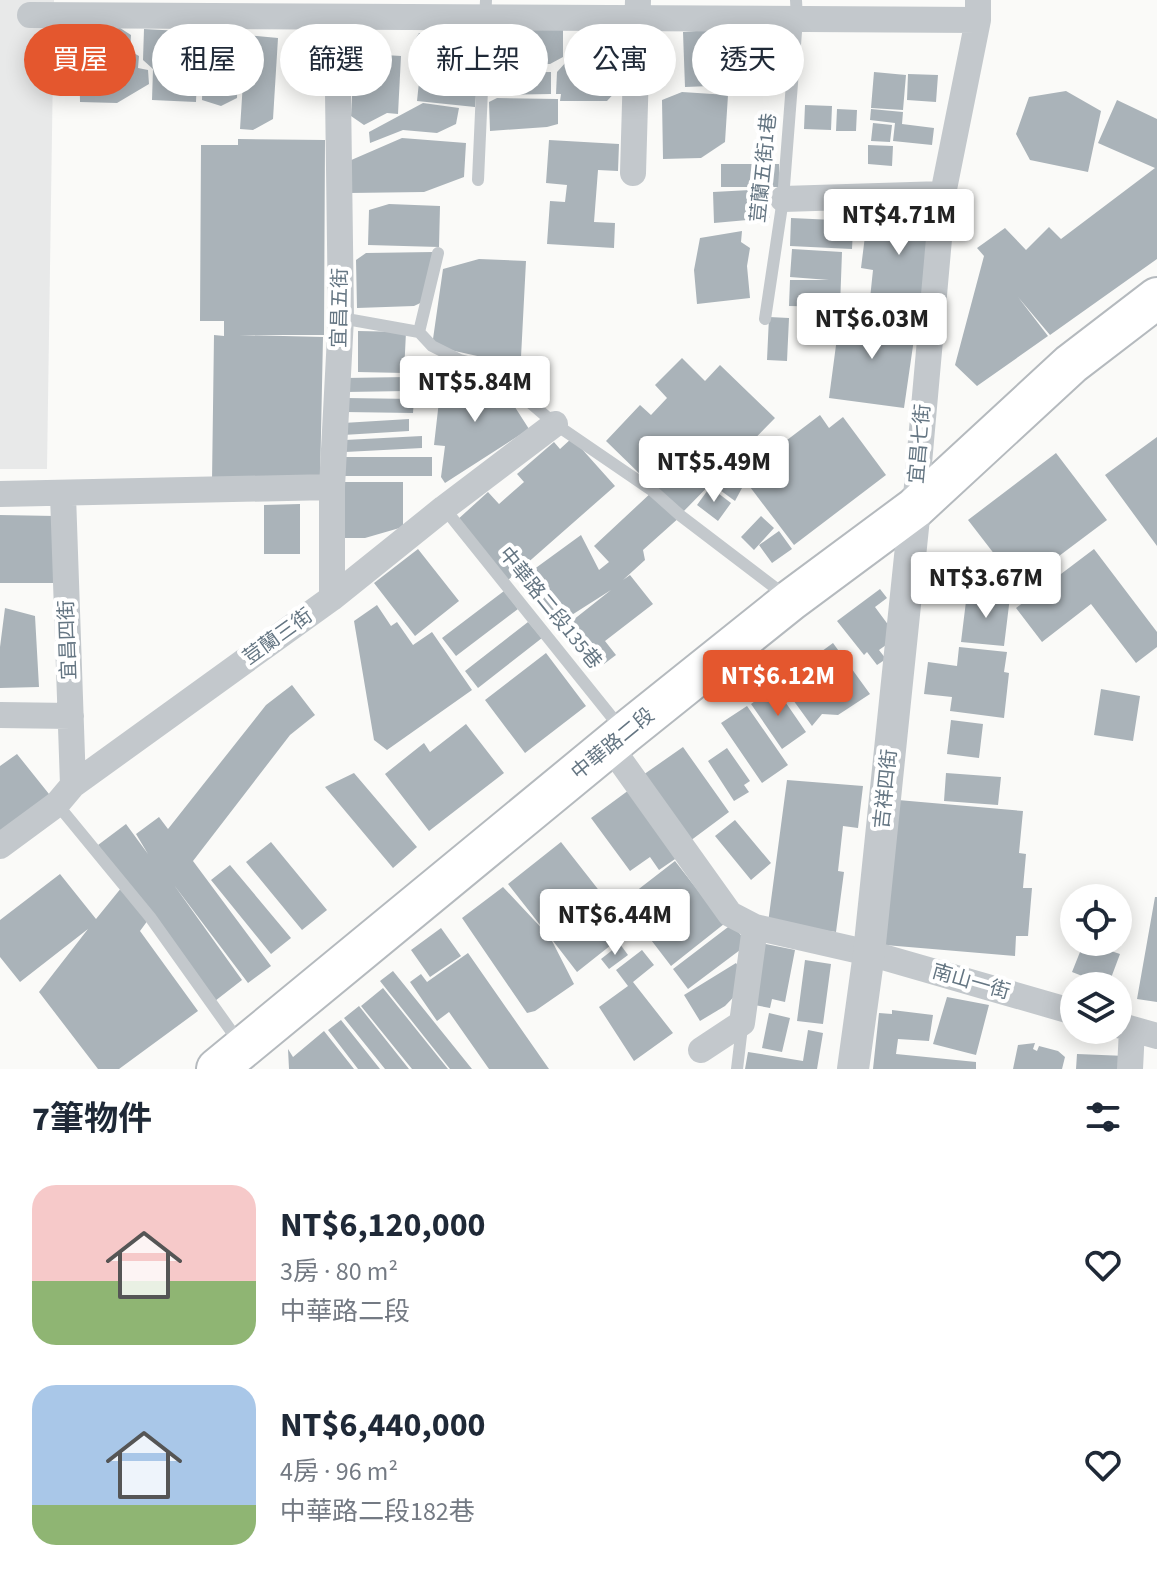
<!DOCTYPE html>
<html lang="zh-TW">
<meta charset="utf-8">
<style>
:root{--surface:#fff;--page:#f6f6f7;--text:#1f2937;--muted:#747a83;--accent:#e4572e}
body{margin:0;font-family:"Source Sans 3","Noto Sans TC",sans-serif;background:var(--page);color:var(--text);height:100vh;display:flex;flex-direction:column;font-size:30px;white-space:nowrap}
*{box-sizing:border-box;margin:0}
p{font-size:26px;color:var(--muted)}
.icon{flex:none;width:44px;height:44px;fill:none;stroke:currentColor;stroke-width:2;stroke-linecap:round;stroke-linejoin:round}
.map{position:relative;height:1069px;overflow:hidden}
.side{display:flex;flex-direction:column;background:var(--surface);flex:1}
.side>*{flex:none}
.guide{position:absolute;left:24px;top:24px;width:1110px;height:72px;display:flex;gap:16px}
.controls{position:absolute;left:1060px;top:884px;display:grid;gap:16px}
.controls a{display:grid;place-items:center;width:72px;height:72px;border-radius:50%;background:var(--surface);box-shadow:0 4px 20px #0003;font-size:40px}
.price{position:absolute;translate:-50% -68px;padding:0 18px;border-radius:8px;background:#fff;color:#222;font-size:26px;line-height:52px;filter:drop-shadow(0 2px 4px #0008)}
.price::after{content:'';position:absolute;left:50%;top:48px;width:24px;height:18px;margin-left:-12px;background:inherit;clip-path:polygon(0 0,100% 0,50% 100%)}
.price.on{background:var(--accent);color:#fff}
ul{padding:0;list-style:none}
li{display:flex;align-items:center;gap:24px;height:200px;padding:0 32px}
li span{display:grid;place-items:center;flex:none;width:224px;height:160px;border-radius:24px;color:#555}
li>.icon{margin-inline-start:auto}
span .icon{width:96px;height:96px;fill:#fffc;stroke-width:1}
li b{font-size:34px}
h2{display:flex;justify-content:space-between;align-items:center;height:96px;padding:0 32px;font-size:34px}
.tag{padding:0 28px;border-radius:36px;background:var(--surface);box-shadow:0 4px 20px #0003;font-size:28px;line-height:72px}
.tag.on{background:var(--accent);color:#fff}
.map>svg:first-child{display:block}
.built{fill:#e8e9e9}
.building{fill:#aab3b9}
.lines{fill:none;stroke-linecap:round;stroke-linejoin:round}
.primary-casing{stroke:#b5babe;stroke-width:44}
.service{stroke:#c3c8cc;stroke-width:12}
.minor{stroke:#c3c8cc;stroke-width:26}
.tertiary{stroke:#c3c8cc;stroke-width:32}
.primary{stroke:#fff;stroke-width:40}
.labels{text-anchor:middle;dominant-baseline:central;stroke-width:8;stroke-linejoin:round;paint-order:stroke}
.street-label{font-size:20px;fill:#657683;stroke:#fff}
</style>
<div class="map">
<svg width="1157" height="1069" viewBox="0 0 1157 1069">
<rect width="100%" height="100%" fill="#fafaf8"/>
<path class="built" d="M0,0h54l-7,469h-47z"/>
<path class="building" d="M744,22l18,1 -2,63h-18z
M715,23l26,2 -4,63 -25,-1z
M117,26l14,9 -1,16 9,5 -1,12 10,2 1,14 -32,19 -37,-1 -1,-50 7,-18 16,3z
M499,27h64v30l-13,7 -63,1v-24z
M144,29l55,3 -3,70 -44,-2 1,-31 -10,-9z
M204,30h35l-2,68 -16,8 -19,-6z
M709,30l2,56 -26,1 -2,-55z
M419,33l39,5 -2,15 10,4 -2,24 13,1 -2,25 -58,-6 4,-38 -10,-17z
M246,35l32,3 -5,81 -20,11 -13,-1z
M369,54l32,2 -3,58 -11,-1 -23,12 -13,-9 3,-56z
M567,61h53v26l-13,14h-47l1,-7h-5l1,-22z
M551,72v22l-62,1v-22z
M874,72l32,3 -3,35 -32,-2z
M908,74l30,1 -2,27 -29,-2z
M1066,91l35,20 -13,61 -58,-12 -14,-26 13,-37z
M682,92l46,3 -3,47 -24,16 -38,1 -1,-59z
M497,98l61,1v25l-11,3 -57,4 -1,-29z
M1117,100l40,19v140l-107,76 -32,-38 30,39 -71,50 -22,-21 29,-109 -7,-8 28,-20 21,22 23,-23 12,12 94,-71 -57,-25z
M423,103l36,5 -3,16 -19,9 -34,-3 -33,13 -1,-11z
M805,105l27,1 -1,24 -27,-1z
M837,109l20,1 -1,21h-20z
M871,109l32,3 -1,12 32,4 -2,17 -39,-4 2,-18 -25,-3z
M873,123l19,2 -2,17 -19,-1z
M402,138l64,5 -2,34 -40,15 -75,1v-32z
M238,139l87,1 -1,195h-85l84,2 -3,145 -108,-1 2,-146 10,1v-15h-24l1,-176h37z
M549,140l70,4 -1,27 -20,-1 -4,52 21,1 -1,25 -67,-4 3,-43 15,1 2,-17 -21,-2z
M868,145l25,1 -1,20 -24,-2z
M721,164h58v23h-58z
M769,189l1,29 -56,5 -1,-31z
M881,201l53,6 -13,107 -52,-6 4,-38 -12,-2 5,-40 12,1z
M389,204l51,2 -1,41 -71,-2 1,-35z
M835,208l19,1 -2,40 -62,-3 1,-28 43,2z
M742,231l-1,11 9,6 -3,18 3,32 -53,6 -3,-34 6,-32z
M792,249l50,3 -2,55 -51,-1 1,-26h39l-39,-3z
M433,252v45l-19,9 -57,2 -1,-48 10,-7z
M479,259l47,2 -5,96 -21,4 -68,-15 11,-77z
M840,315l76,10 -12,83 -75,-10z
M769,317l20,1 -2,43 -20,-1z
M358,331l48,1 -2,41 -46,-1z
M682,358l23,23 15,-16 55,53 -94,96 -75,-73 34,-36 11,10 16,-17 -12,-13z
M420,366l17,1 20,8 -3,8 -17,13 -5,10 -14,-6z
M490,368l39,61 -84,54 -4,-6 4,-31 -11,-1 5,-44z
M407,377v14l-61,1 -1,-14z
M346,398l68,1 -1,14 -68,-1z
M820,415l9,13 14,-11 43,58 -92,70 -53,-70z
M409,419v12l-66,4v-12z
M422,436v12l-77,4v-12z
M1157,437v109l-52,-71z
M572,438l43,48 -107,94 -52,-59 32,-29 11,12 25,-22 -7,-8 37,-32 6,7z
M1056,453l51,67 -88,66 -51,-66z
M344,457h88v19h-89z
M726,467l16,21 -7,13 -22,-16z
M341,482h62v45l-38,11h-24z
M710,487l21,16 -13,18 -21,-16z
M653,491l28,25 -38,34 2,10 -22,20 7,-5 23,29 -48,37 11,14 -20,15 -33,-42 48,-38 -55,35 -34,-47 59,-43 18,35 10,-8 -15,-16z
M300,504v50h-36v-49z
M0,515l55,1 -1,67h-54z
M761,516l13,12 -20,22 -13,-13z
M779,531l13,18 -20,14 -13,-18z
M418,549l41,52 -44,35 -41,-53z
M1094,549l63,83v15l-21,16 -45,-59 -49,38 -26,-34z
M880,589l7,9 -12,9 17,23 1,10 -14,10 7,9 -9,6 -10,-13 -3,3 -27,-34z
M504,591l14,18 -62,47 -14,-18z
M967,593l43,4 -6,49 -43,-4z
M377,605l14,21 6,-4 16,23 19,-13 40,58 -85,60 -13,-10 -20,-119z
M5,608l30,8 4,71 -39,1v-41z
M528,622l14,16 -64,50 -13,-17z
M833,643l37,51 -32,21 -16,-1 -10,12 -32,-44z
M959,647l48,5 -3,20 5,1 -5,45 -54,-7 2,-14 -28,-3 4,-32 29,4z
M546,653l40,53 -61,47 -40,-53z
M292,685l23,30 -25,20 -97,126 78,105 -23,17 -74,-98 68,95 -27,21 -64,-85 -11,15 58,80 -79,58h-21l-59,-77 49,-63 -68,53 -20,-25v-37l60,-46 36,45 30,-37 -28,-37 28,-21 22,30 -12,-20 23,-17 9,12 98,-124z
M775,687l31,45 -24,17 -31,-45z
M1101,689l39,7 -7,45 -39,-6z
M747,706l41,59 -26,18 -41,-60z
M951,720l32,4 -4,34 -32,-4z
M466,724l38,49 -75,58 -44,-57 39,-31 6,9z
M683,747l46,65 -39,29 -47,-66z
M727,748l23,33 -6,4 5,7 -15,9 -26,-40z
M17,754l40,50 -57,31v-69z
M354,773l63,74 -24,21 -68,-81z
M946,773l55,4 -3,28 -54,-4z
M787,780l76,6 -5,42 -15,-2 -5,45 6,1 -8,60 -68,-9z
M629,790l49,67 -19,13 -9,-13 -20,14 -39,-53z
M898,800l125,11 -4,42 7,1 -3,34h9l-4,48h-12l-1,20 -130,-11z
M735,820l36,43 -20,17 -36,-44z
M271,842l56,68 -25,20 -56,-68z
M561,842l69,88 -53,42 -27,-35 24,47 -39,27 -8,2 -65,-95 41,-31 45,48 -40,-51z
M675,861l49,63 -53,42 -49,-64z
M230,865l61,73 -20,16 -60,-74z
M1155,897h2v105l-20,-3z
M732,924l16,20 -60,45 -15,-20z
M441,928l20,28 -31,21 -19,-27z
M1084,942l36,12 -12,32 -36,-14z
M761,943l34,7 -10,52 -13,-3 -2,9 -21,-4z
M620,944l8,11 -19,14 -8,-10z
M642,950l12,15 -21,17 40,51 -39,28 -35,-54 29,-21 -12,-16z
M468,953l81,116h-60l-40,-57 -12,9 -27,-39 11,-8 6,8z
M805,960l26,4 -8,60 -26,-3z
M736,963l12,19 -23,24 -25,15 -16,-26z
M393,971l79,98h-22l-70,-88z
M383,988l65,81h-36l-51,-63z
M947,997l42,8 -13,50 -43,-11z
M359,1006l50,63h-24l-41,-51z
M892,1010l41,5 -4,26 -31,-2 -2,15 80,8v7h-103l6,-56 13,1z
M769,1013l21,5 -8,34 -20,-4z
M341,1020l39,49h-22l-30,-39z
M808,1030l15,3 -6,36h-72l3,-17 55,9z
M324,1031l30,38h-65l-1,-20 5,8z
M1035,1043l-2,6 4,2 2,-5 19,5 7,6 -3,12h-49l5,-24z
M1077,1054l49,2v13h-50z"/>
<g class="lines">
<defs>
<path id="primary" d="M217,1069l408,-336 166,-133 124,-92 156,-144 86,-66"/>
</defs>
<use href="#primary" class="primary-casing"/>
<path class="service" d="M478,180l8,-180
M341,318l78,14 13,14 28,14 30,8 65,56 98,67 28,25 105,80
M765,319l18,-120 14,-180 -1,-19
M419,332l19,-79
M444,508l179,223
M57,804l93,113 89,125
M737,1069l5,-42"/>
<path class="minor" d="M30,15l948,5
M633,173l5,-173
M783,199l160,-5
M0,494l332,-7
M63,495l10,290
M915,508l28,-314 35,-174v-20
M332,598v-111l9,-169 -4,-300
M0,715l71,1
M610,746l120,168 25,13 114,26 205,59
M0,846l57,-42 16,-19 259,-187 112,-90 111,-84
M1118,1025l39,11
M701,1050l41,-27 13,-96
M1130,1069l2,-40"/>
<path class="tertiary" d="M853,1069l16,-116 46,-445"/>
<use href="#primary" class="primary"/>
</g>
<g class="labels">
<g class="street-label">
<text transform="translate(764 168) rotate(-84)">荳蘭五街1巷</text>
<text transform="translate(340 308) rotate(-89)">宜昌五街</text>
<text transform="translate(920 444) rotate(-85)">宜昌七街</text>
<text transform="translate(550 608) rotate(51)">中華路二段135巷</text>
<text transform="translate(278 637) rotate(-36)">荳蘭三街</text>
<text transform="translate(68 640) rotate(-92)">宜昌四街</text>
<text transform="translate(613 744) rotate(-39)">中華路二段</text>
<text transform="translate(886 789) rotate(-84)">吉祥四街</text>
<text transform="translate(971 982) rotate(16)">南山一街</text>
</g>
</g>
</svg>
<div class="controls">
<a><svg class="icon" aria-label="locate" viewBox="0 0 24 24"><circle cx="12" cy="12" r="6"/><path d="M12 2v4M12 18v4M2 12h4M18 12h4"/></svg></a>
<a><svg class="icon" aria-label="layers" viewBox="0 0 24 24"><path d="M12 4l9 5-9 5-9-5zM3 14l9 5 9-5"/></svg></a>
</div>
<b class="price" style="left:899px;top:257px">NT$4.71M</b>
<b class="price" style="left:872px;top:361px">NT$6.03M</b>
<b class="price" style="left:475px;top:424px">NT$5.84M</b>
<b class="price" style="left:714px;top:504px">NT$5.49M</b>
<b class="price" style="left:986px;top:620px">NT$3.67M</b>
<b class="price on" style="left:778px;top:718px">NT$6.12M</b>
<b class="price" style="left:615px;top:957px">NT$6.44M</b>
<div class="guide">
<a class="tag on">買屋</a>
<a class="tag">租屋</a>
<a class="tag">篩選</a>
<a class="tag">新上架</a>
<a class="tag">公寓</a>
<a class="tag">透天</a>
</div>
</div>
<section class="side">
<h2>7筆物件<svg class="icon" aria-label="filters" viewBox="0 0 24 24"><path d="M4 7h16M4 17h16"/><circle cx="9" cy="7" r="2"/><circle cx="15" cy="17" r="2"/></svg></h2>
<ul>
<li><span style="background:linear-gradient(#f6c9c9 60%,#8fb573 0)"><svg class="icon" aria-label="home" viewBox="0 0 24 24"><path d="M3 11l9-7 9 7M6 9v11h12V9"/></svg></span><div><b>NT$6,120,000</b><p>3房 · 80 m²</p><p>中華路二段</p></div><svg class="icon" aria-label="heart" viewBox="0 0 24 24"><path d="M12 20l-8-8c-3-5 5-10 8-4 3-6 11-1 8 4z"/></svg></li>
<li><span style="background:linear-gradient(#a9c7e8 75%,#8fb573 0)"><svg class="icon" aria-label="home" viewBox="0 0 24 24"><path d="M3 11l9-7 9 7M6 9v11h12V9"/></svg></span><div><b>NT$6,440,000</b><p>4房 · 96 m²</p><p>中華路二段182巷</p></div><svg class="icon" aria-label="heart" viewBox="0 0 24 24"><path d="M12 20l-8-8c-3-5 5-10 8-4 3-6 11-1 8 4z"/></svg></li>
</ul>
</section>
